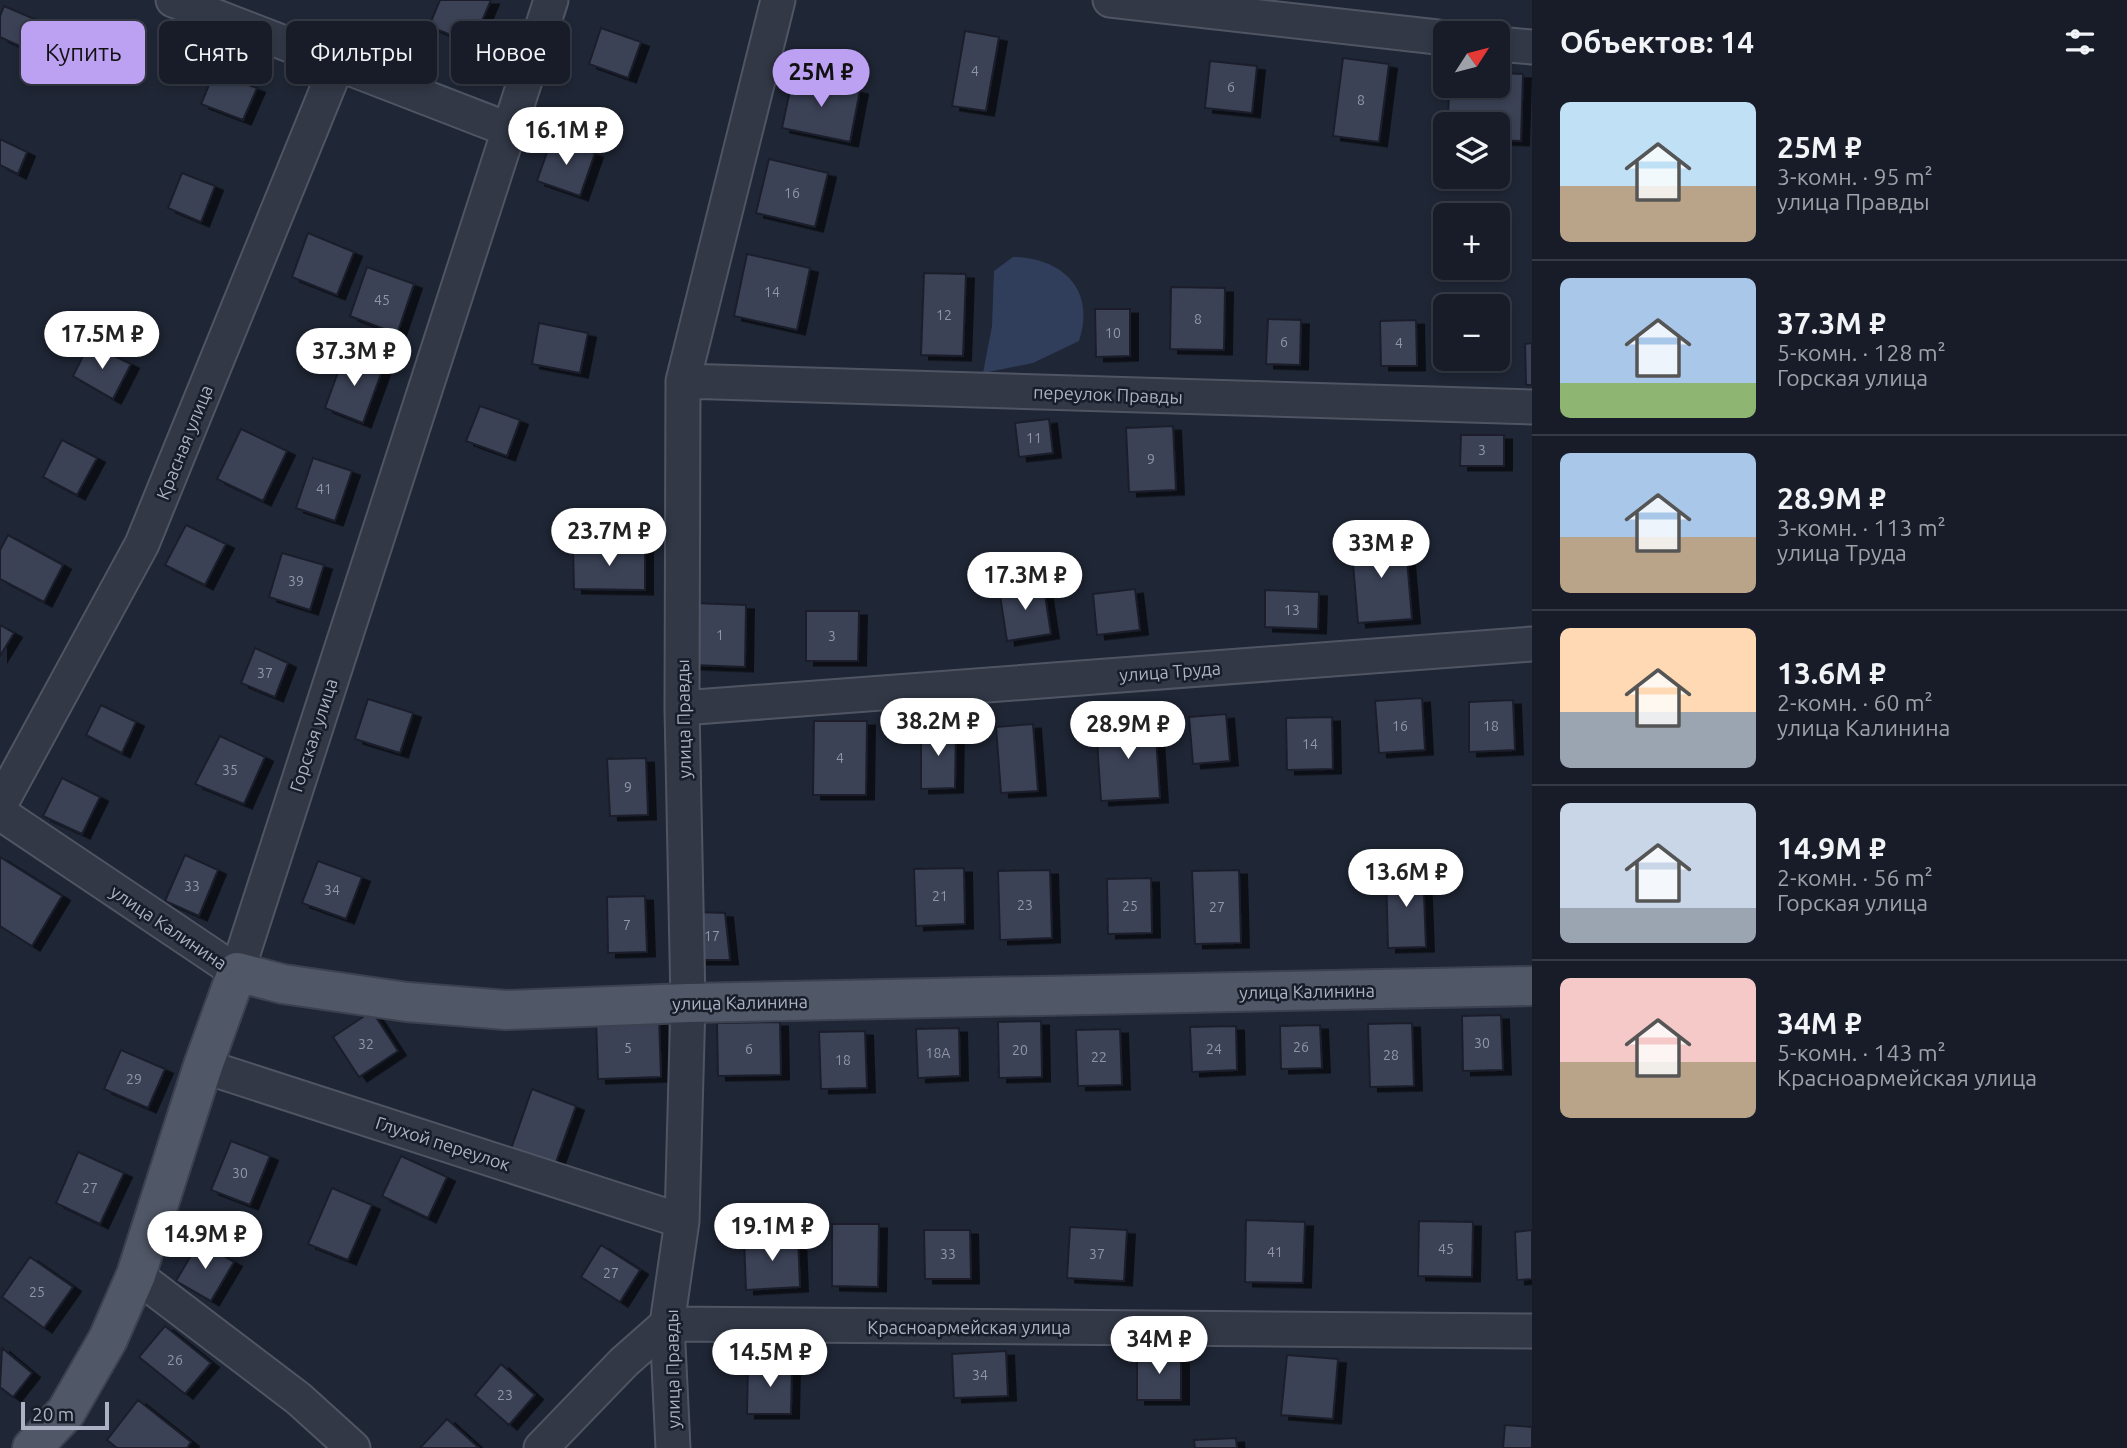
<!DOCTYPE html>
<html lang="ru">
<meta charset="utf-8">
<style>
:root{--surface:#171c28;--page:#242934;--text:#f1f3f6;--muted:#9ea1a8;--line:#363a45;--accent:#bca0f2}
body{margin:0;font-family:Ubuntu,sans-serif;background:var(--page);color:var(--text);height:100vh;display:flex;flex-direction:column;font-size:26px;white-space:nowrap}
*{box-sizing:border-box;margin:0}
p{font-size:23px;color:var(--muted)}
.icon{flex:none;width:38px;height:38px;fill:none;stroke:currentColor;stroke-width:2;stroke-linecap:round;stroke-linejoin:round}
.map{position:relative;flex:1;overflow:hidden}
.sheet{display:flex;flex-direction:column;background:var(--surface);width:595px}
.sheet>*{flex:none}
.top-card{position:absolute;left:21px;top:21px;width:665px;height:63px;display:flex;gap:14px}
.needle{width:46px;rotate:54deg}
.fabs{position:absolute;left:1433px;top:21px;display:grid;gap:14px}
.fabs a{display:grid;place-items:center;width:77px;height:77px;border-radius:10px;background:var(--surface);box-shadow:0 4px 10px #0003,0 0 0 2px var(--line);font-size:35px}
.scale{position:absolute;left:21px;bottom:18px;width:88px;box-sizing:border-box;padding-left:7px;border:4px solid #acb2c3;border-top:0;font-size:19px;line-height:24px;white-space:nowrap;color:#acb2c3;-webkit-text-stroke:5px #181d2a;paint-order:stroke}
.price{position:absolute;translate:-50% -60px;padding:0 16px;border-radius:24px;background:#fff;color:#222;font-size:23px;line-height:46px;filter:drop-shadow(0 2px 4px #0008)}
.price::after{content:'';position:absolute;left:50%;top:42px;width:21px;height:16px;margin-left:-10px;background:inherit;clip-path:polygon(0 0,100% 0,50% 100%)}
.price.active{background:var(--accent);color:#111}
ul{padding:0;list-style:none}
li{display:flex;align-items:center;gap:21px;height:175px;padding:0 28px}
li+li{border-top:2px solid var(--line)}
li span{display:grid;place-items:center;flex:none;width:196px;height:140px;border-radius:10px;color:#555}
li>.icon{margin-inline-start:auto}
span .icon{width:84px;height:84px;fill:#fffc;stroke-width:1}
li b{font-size:30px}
h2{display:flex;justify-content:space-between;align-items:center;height:84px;padding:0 28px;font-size:30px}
.chip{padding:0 24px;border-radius:10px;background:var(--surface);box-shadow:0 4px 10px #0003,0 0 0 2px var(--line);font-size:24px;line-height:63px}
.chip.active{background:var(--accent);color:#111}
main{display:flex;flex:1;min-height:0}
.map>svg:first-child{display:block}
.water{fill:#303d5b}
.building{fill:#3b4356;stroke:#1a1f2c;stroke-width:2;filter:url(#shadow)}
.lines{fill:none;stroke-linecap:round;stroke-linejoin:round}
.minor-casing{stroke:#505564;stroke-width:37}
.major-casing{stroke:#3c414f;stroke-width:42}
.minor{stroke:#323846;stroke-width:33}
.major{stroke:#505766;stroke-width:38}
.labels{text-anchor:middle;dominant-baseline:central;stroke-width:5;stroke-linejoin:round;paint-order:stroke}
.number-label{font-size:14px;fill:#9096a8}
.street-label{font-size:18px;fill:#acb2c3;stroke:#181d2a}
</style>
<main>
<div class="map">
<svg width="1532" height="1448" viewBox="0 0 1532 1448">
<defs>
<filter id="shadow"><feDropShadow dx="8" dy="4.5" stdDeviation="0" flood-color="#0009"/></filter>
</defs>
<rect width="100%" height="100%" fill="#1f2635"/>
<path class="water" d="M1013,257c50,1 83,33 66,84l-46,22 -50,10 9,-47 2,-55z"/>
<path class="building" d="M440,0h51l-19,44 -43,-18z
M4,6l35,15 -13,28 -26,-12v-21z
M601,28l40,14 -13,36 -39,-14z
M965,31l34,6 -13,74 -34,-5z
M1343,58l46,6 -10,78 -46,-6z
M1210,61l47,5 -5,47 -47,-5z
M214,73l43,15 -14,32 -42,-16z
M1498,73l25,1 -2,67 -23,-1v-16h-50l1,-38h49z
M793,76l67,14 -10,52 -68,-14z
M552,138l43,15 -15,43 -43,-15z
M0,139l27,13 -9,22 -18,-9z
M769,159l59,14 -13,54 -59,-14z
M182,173l33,13 -14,36 -33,-14z
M308,233l46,19 -17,43 -45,-18z
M747,254l63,14 -13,62 -63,-14z
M367,267l47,17 -17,50 -47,-18z
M924,273l42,1 -3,82 -42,-1z
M1171,287l54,1 -1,62 -54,-1z
M1095,309h35v47l-34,1z
M1268,319l33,1 -1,45 -34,-1z
M1416,320l1,46h-36l-1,-45z
M539,323l49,10 -8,40 -48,-9z
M1532,343v42h-6l-1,-41z
M89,344l42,20 -18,35 -40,-23z
M345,353l38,15 -20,55 -38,-15z
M480,406l40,14 -13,36 -41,-15z
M1049,419l4,34 -34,4 -4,-34z
M1173,426l3,64 -47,2 -3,-64z
M241,429l46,22 -24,50 -46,-22z
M1461,435h43v31h-44z
M62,440l35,18 -20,37 -34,-18z
M313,458l39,13 -17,50 -39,-13z
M186,525l40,19 -21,41 -40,-20z
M8,535l55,30 -19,37 -44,-23v-29z
M1405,536l7,83 -54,4 -7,-83z
M573,547l72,1v42l-71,-1z
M282,553l42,12 -14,45 -41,-13z
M1043,582l8,52 -44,7 -8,-52z
M1135,589l5,41 -43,5 -4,-41z
M1265,590l54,2 -1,37 -53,-2z
M694,603l52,2 -1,62 -52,-2z
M806,611h53l-1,50h-52z
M0,625l14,8 -14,23z
M255,648l33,15 -13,34 -34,-14z
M1422,698l3,52 -46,3 -4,-52z
M368,699l45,14 -13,40 -45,-14z
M1513,700l2,50 -46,2v-50z
M101,705l35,17 -14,31 -36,-18z
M1226,714l4,47 -37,3 -4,-47z
M1332,717l1,52 -46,1 -1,-52z
M814,721h53l-1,74h-53z
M1155,722l5,76 -59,3 -5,-76z
M1033,724l5,67 -37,2 -5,-66z
M956,728l-1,60 -34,1v-60z
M220,736l45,21 -21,47 -49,-20z
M646,758l2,57 -38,1 -3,-57z
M62,778l38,19 -18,37 -39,-18z
M185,855l33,15 -19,46 -34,-15z
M0,857l62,39 -30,50 -32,-20z
M318,861l44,16 -16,42 -44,-16z
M964,868l1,56 -49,2 -2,-57z
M1050,870l2,68 -52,2 -2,-69z
M1239,870l2,73 -46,1 -3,-73z
M1423,870l3,77 -38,1 -2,-77z
M1151,878l1,55 -44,1 -1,-55z
M645,896l2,56 -39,1 -1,-56z
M695,912l30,1 5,47h-31z
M372,1011l26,40 -39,26 -26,-40z
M1501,1015l2,55 -40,1 -1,-55z
M659,1017l2,60 -63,2 -2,-60z
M1041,1021l1,56 -43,1 -1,-56z
M780,1022l1,53 -63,1 -1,-53z
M1412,1023l2,63 -44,1 -2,-63z
M1320,1025l2,43 -41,1 -1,-43z
M1236,1026l1,44 -45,2 -2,-45z
M959,1028l1,48 -42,2 -2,-49z
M1120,1029l2,56 -44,1 -2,-56z
M865,1031l2,57 -46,1 -2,-57z
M121,1050l44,19 -17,39 -44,-19z
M532,1089l44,17 -21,59 -44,-16z
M231,1141l39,15 -20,49 -39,-15z
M78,1152l46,21 -24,51 -44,-21z
M401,1156l46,21 -19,41 -46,-22z
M332,1188l40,17 -24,55 -40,-16z
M1246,1220l59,2 -2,61 -58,-1z
M1419,1221l54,1 -1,55 -54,-1z
M832,1224h47l-1,63 -46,-1z
M1070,1227l57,3 -3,51 -57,-3z
M924,1230h46l1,49h-46z
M1532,1230v49l-15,1 -2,-48z
M798,1236l2,51 -54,3 -2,-51z
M199,1242l35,20 -23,39 -35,-20z
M601,1245l39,25 -20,32 -39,-25z
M30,1257l43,30 -29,41 -42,-31z
M165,1326l46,37 -26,31 -46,-37z
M2,1348l30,25 -19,24 -13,-10z
M1006,1351l2,45 -54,2 -2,-44z
M1137,1352h44v48h-44z
M1287,1355l51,4 -5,60 -52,-4z
M501,1364l34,31 -26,30 -34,-30z
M748,1364h44l-1,50h-44z
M138,1400l53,42 -4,6h-70l-10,-8z
M447,1419l32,29h-59z
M1505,1425l27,2v21h-29z
M1236,1438l1,10h-42l-1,-8z"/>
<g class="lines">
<defs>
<path id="minor" d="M173,0l334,129
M1110,0l336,38
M1498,44l34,3
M683,381l849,26
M682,708l850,-64
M0,805l142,-261 195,-479
M0,813l237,159 314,-972
M203,1066l479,155
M136,1275l163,124 54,49
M541,1448l83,-86 43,-38 865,7
M673,1448l-6,-124 15,-103 6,-218 -6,-295 1,-327 95,-381"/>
<path id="major" d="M32,1448l34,-36 42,-73 28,-64 67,-209 34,-94 46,12 124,18 99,8 182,-7 844,-17"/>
</defs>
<use href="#minor" class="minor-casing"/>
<use href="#major" class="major-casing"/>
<use href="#minor" class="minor"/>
<use href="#major" class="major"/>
</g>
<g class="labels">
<g class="number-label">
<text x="975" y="71">4</text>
<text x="1231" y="87">6</text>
<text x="1361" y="100">8</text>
<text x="792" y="193">16</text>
<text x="772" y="292">14</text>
<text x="382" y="300">45</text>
<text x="944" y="315">12</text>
<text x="1198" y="319">8</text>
<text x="1113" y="333">10</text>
<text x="1284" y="342">6</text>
<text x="1399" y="343">4</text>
<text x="1034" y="438">11</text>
<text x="1482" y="450">3</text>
<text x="1151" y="459">9</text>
<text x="324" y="489">41</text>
<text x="296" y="581">39</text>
<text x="1292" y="610">13</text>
<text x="720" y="635">1</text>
<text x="832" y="636">3</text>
<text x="265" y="673">37</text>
<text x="1400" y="726">16</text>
<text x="1491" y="726">18</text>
<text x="1310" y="744">14</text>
<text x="840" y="758">4</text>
<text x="230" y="770">35</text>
<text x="628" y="787">9</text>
<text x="192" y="886">33</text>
<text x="332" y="890">34</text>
<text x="940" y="896">21</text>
<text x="1025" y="905">23</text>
<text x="1130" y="906">25</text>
<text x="1217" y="907">27</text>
<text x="627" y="925">7</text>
<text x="712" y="936">17</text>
<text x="1482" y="1043">30</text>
<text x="366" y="1044">32</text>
<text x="1301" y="1047">26</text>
<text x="628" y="1048">5</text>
<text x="749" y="1049">6</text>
<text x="1214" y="1049">24</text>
<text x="1020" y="1050">20</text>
<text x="938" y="1053">18А</text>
<text x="1391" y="1055">28</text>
<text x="1099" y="1057">22</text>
<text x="843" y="1060">18</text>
<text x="134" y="1079">29</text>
<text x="240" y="1173">30</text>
<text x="90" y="1188">27</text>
<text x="1446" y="1249">45</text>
<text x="1275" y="1252">41</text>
<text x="948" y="1254">33</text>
<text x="1097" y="1254">37</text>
<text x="611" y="1273">27</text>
<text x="37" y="1292">25</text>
<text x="175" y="1360">26</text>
<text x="980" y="1375">34</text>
<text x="505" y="1395">23</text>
</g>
<g class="street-label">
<text transform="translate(1108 394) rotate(2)">переулок Правды</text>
<text transform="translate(184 442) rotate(-68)">Красная улица</text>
<text transform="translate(1170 671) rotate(-4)">улица Труда</text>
<text transform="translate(683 719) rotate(-91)">улица Правды</text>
<text transform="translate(313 735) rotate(-72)">Горская улица</text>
<text transform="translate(169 927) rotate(34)">улица Калинина</text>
<text transform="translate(1307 991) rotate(-1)">улица Калинина</text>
<text transform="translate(740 1002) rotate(-1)">улица Калинина</text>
<text transform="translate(443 1143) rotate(18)">Глухой переулок</text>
<text x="969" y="1327">Красноармейская улица</text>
<text transform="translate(672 1369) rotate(-91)">улица Правды</text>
</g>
</g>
</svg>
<div class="fabs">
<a><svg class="needle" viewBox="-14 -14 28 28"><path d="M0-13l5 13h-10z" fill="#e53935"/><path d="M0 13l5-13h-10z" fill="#9ea1a8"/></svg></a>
<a><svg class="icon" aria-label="layers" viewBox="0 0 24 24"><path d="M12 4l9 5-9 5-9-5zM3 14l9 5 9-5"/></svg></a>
<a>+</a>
<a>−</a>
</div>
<div class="scale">20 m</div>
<b class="price active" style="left:821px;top:109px">25M ₽</b>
<b class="price" style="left:566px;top:167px">16.1M ₽</b>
<b class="price" style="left:102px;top:371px">17.5M ₽</b>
<b class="price" style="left:354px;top:388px">37.3M ₽</b>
<b class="price" style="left:609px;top:568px">23.7M ₽</b>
<b class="price" style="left:1381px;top:580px">33M ₽</b>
<b class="price" style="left:1025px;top:612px">17.3M ₽</b>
<b class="price" style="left:938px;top:758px">38.2M ₽</b>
<b class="price" style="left:1128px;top:761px">28.9M ₽</b>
<b class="price" style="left:1406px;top:909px">13.6M ₽</b>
<b class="price" style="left:772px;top:1263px">19.1M ₽</b>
<b class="price" style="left:205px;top:1271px">14.9M ₽</b>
<b class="price" style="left:1159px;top:1376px">34M ₽</b>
<b class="price" style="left:770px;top:1389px">14.5M ₽</b>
<div class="top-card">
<a class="chip active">Купить</a>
<a class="chip">Снять</a>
<a class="chip">Фильтры</a>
<a class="chip">Новое</a>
</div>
</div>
<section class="sheet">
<h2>Объектов: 14<svg class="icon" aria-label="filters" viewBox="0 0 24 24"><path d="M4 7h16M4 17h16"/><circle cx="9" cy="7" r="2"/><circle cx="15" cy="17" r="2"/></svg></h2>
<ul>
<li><span style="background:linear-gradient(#bfe0f5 60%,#b9a48a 0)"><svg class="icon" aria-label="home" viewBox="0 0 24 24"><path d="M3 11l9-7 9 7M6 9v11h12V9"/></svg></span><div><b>25M ₽</b><p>3-комн. · 95 m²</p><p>улица Правды</p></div></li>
<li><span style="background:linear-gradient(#a9c7e8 75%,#8fb573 0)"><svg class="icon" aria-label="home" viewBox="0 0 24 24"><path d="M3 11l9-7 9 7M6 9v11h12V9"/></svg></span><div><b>37.3M ₽</b><p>5-комн. · 128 m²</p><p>Горская улица</p></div></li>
<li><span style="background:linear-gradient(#a9c7e8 60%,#b9a48a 0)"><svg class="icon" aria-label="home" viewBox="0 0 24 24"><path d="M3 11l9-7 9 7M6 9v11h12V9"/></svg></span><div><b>28.9M ₽</b><p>3-комн. · 113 m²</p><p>улица Труда</p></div></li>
<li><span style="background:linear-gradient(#ffd9b3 60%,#9aa5b1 0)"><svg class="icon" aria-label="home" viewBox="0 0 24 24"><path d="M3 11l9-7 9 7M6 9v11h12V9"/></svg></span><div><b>13.6M ₽</b><p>2-комн. · 60 m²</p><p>улица Калинина</p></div></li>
<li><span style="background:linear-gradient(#c9d6e8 75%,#9aa5b1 0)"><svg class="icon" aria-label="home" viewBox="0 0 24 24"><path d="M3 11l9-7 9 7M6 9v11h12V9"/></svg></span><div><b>14.9M ₽</b><p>2-комн. · 56 m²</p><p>Горская улица</p></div></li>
<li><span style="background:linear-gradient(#f6c9c9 60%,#b9a48a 0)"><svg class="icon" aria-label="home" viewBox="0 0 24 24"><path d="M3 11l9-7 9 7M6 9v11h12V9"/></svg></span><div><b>34M ₽</b><p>5-комн. · 143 m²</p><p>Красноармейская улица</p></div></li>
</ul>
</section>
</main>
